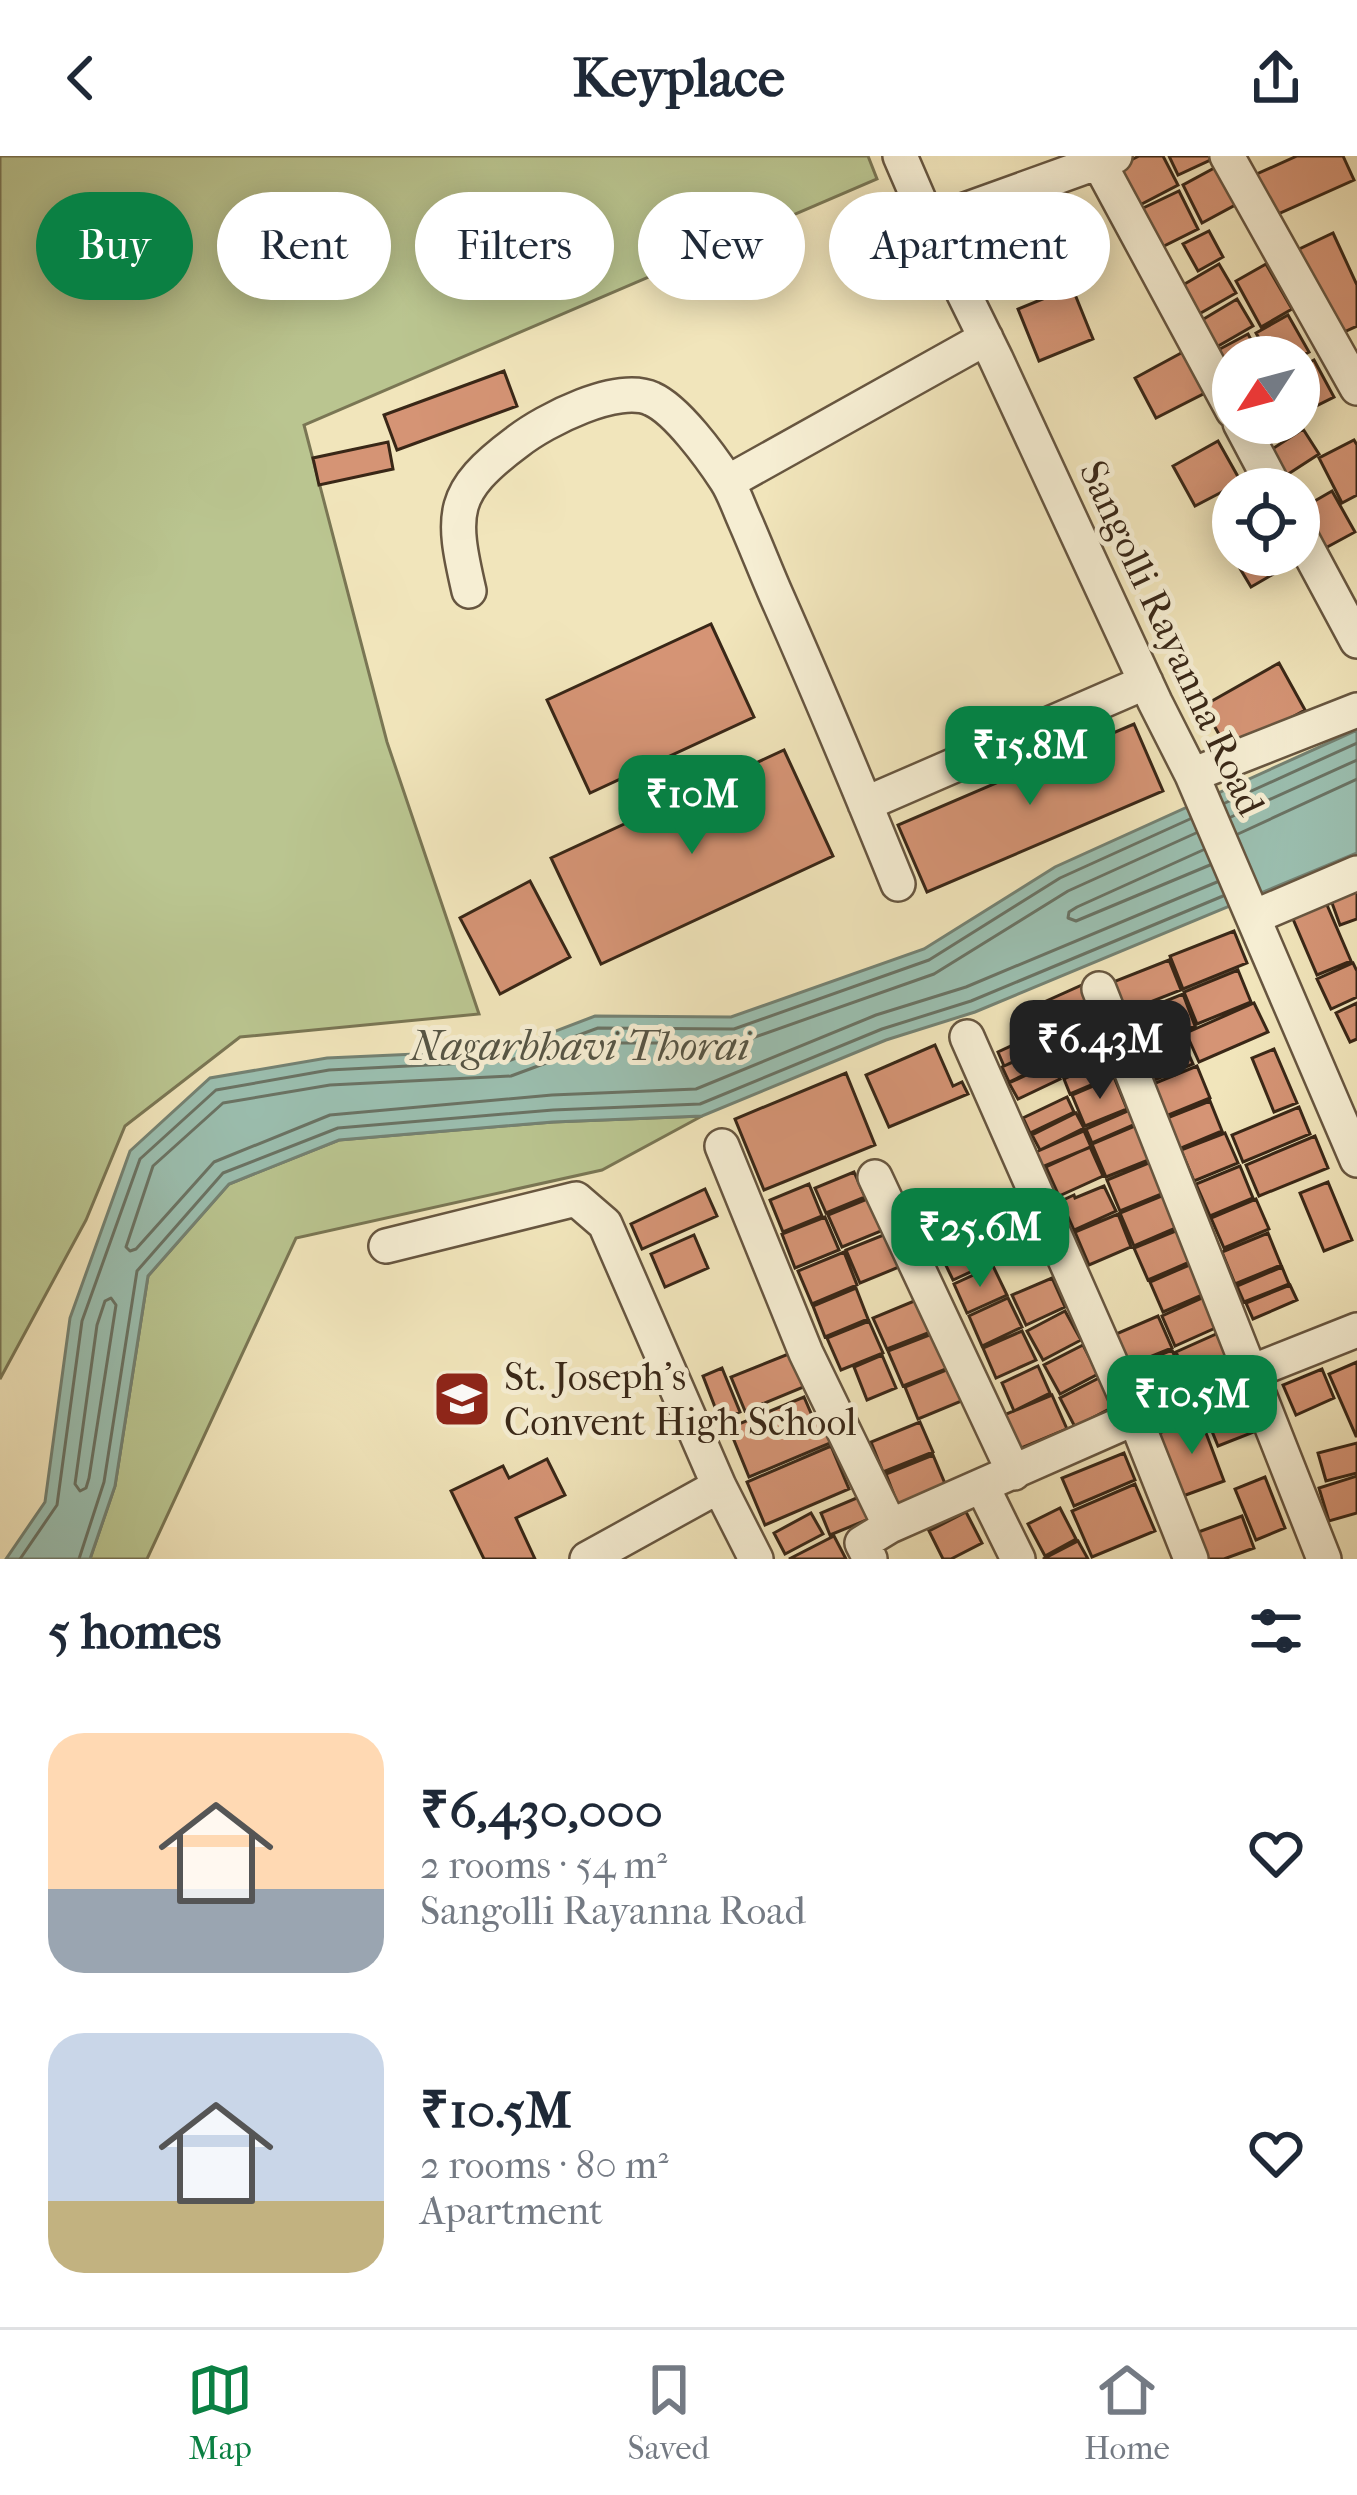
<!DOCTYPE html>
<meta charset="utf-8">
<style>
:root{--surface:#fff;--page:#f6f6f7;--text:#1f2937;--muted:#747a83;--line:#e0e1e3;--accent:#0b8043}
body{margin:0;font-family:"IM FELL French Canon",serif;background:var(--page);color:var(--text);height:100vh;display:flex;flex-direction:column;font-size:45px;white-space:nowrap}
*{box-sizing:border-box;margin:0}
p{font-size:39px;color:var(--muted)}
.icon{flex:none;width:66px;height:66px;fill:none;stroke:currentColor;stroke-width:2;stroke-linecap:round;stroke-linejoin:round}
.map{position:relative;height:1403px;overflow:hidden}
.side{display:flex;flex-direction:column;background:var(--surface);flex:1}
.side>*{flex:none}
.guide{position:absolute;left:36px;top:36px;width:1287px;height:108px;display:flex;gap:24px}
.needle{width:78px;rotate:234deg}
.fabs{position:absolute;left:1212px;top:180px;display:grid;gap:24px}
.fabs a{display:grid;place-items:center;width:108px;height:108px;border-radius:50%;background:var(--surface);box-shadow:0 6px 30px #0003;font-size:60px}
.price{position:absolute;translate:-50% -102px;padding:0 27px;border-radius:24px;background:var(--accent);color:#fff;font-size:39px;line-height:78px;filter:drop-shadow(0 3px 6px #0008)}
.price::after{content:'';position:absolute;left:50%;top:72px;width:36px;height:27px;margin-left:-18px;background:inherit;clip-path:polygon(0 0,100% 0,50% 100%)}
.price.selected{background:#222;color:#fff}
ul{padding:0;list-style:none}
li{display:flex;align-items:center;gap:36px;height:300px;padding:0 48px}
li span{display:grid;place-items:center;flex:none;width:336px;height:240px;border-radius:36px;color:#555}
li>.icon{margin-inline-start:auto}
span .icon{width:144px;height:144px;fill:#fffc;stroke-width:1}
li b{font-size:51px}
h2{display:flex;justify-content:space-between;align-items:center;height:144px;padding:0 48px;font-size:51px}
.pill{padding:0 42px;border-radius:54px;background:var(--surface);box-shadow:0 6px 30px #0003;font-size:42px;line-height:108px}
.pill.selected{background:var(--accent);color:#fff}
header{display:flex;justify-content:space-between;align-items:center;height:156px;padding:0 48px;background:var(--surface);font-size:54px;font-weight:700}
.tab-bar{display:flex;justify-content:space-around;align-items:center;height:168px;border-top:3px solid var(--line);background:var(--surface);font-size:33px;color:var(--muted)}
.tab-bar a{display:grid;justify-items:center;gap:6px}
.tab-bar .selected{color:var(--accent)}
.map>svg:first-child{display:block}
.green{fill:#bac590;stroke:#7a7654;stroke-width:3}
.water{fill:#9bbfb0;stroke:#748273;stroke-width:3}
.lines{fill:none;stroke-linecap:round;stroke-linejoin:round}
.shore{stroke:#6a7364;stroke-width:3}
.building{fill:#d59475;stroke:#392717;stroke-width:3}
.minor-casing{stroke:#675640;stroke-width:38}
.minor{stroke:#f6eed3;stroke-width:33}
.labels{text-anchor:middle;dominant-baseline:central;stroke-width:10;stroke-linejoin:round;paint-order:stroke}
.street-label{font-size:39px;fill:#392717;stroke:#f6eed3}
.poi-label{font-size:39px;fill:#392717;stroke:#f6eed3;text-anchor:start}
.water-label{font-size:42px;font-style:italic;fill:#565545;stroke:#f6eed3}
</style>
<header><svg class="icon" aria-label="back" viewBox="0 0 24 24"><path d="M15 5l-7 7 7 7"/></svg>Keyplace<svg class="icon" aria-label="share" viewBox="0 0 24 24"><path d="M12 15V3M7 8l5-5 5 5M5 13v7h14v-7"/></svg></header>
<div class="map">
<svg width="1357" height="1403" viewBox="0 0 1357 1403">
<rect width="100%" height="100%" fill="#f1e5bb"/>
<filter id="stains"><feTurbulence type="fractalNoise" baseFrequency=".00167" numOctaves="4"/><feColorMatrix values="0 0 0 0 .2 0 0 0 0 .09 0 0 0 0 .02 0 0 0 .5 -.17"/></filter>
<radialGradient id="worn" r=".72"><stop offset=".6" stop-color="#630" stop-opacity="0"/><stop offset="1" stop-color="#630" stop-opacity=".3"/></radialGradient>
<path class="green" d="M0,0h868l9,23 -573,246 83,317 92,272 -239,23 -115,89 -39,94 -86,159z
M702,960l-100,54 -306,68 -149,321h-57l25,-73 33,-210 81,-92 110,-44 214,-18z"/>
<path class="water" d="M1357,574v123l-382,159 -89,28 -184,76 -149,6 -214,18 -110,44 -81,92 -33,210 -25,73h-84l39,-57 25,-184 60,-167 80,-73 117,-20 179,-8 89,-34 136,1 193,-68 131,-82z"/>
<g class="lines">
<path class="shore" d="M1225,647l132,-60
M1231,661l126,-57
M1196,677l-128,58 -134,83 -196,69h-138l-89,33 -181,9 -107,18 -70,63 -27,81 4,4 6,-2 78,-87 116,-47 222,-20 144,-6 180,-74 90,-28 251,-105
M1238,678l119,-55
M1203,694l-126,57 -8,5 -1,6 8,3 134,-56
M111,1142l5,7 -27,173 -3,10 -6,3 -5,-7 22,-159 8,-24z
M20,1403l37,-54 25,-184 58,-162 76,-69 113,-20 179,-9 90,-33 136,1 195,-69 131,-82 130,-59
M79,1403l25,-77 33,-211 86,-98 115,-45 215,-18 147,-6 182,-75 89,-28 252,-105"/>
</g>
<path class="building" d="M1139,0h24l15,29 -42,22 -21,-39z
M1169,0h47l1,1 -39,18z
M1297,0h46l11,24 -85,38 -19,-41z
M1218,10l19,38 -35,19 -19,-38z
M1179,35l19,38 -42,21 -19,-39z
M1084,67l19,43 -37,16 -18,-43z
M1209,75l14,26 -25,14 -15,-27z
M1333,77l24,52v41l-24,11 -40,-85z
M1219,108l17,29 -44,25 -16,-29z
M1266,108l26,45 -31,18 -25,-46z
M1072,131l21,52 -54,22 -21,-52z
M1237,143l16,27 -40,23 -16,-26z
M1288,159l21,37 -10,5h-29l-14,-24z
M1248,178l12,23h-27v15l-3,1 -12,-23z
M1183,196l22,41 -49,25 -21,-40z
M1314,204l20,37 -34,17 -1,-46z
M504,215l13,35 -120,44 -13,-35z
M1299,265l2,3 -35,21 -13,-22h46z
M1303,273l16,25 -40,26 -16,-25z
M1354,284l3,5v50l-15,8 -23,-45z
M1218,285l23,41 -46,24 -22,-40z
M388,286l5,27 -74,16 -6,-27z
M1332,335l23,41 -37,20 -19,-33v-9z
M1233,392v7h59l4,6 -45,26 -22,-37z
M711,468l43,93 -164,76 -43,-93z
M1279,507l26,47 -76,42 -26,-46z
M1134,568l29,67 -236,101 -29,-67z
M784,594l49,106 -232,108 -50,-106z
M530,725l40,76 -70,37 -40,-76z
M1357,726v37l-17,6 -12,-33z
M1324,742l27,63 -34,14 -27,-63z
M1234,775l13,32 -64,26 -13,-33z
M1169,804l12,30 -56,22 -12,-30z
M1353,807l4,8v26l-26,12 -14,-30z
M1238,814l13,32 -54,22 -13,-32z
M1082,829l13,30 -39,17 -14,-29z
M1183,838l12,32 -56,23 -13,-32z
M1254,847l14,29 -69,30 -13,-29z
M1357,847v36l-7,3 -14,-29z
M1091,867l7,18 -33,15 -8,-19z
M1039,877l6,14 -41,19 -6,-14z
M1101,887l6,14 -47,20 -5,-14z
M935,889l18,41 9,-4 6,12 -79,33 -23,-52z
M1045,892l7,14 -43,20 -7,-15z
M1186,892l7,16 -41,17 -6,-17z
M1274,893l23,54 -23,9 -22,-54z
M1108,903l7,16 -45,19 -6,-15z
M1052,907l8,16 -42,20 -9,-16z
M1197,910l13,32 -44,18 -13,-32z
M846,917l29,72 -111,45 -29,-71z
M1114,921l13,32 -42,17 -13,-31z
M1067,941l7,15 -44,21 -7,-15z
M1210,945l12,30 -43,18 -12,-31z
M1299,951l11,27 -67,28 -11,-27z
M1132,953l6,14 -46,20 -6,-14z
M1076,957l8,15 -44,22 -8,-15z
M1137,969l14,34 -45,18 -14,-33z
M1084,975l7,16 -49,20 -6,-15z
M1225,977l13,30 -44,18 -13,-31z
M1315,980l13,32 -69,28 -13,-31z
M1090,991l13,29 -44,20 -13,-29z
M1151,1006l13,31 -44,18 -13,-31z
M1240,1010l13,32 -43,18 -14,-32z
M854,1016l11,25 -39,16 -11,-25z
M1328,1026l24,58 -28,11 -24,-58z
M809,1028l13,32 -39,16 -13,-32z
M1104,1030l12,25 -42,19 -13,-29 13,-6 1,3z
M705,1033l12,27 -75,33 -11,-25z
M1164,1039l14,32 -44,19 -14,-33z
M872,1041l14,32 -44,18 -14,-32z
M1256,1043l13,30 -45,19 -13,-30z
M1026,1056l14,30 -40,17 -13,-29z
M1118,1058l13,33 -42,18 -14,-33z
M825,1061l14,33 -44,18 -13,-34z
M1178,1074l14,31 -44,19 -14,-32z
M979,1077l13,29 -39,18 -14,-29z
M1268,1077l13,32 -46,19 -13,-32z
M886,1078l13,33 -39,16 -14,-33z
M694,1079l14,33 -43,19 -14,-33z
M844,1096l13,33 -45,19 -14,-33z
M1194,1107l13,30 -44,19 -13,-30z
M993,1110l14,29 -40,18 -13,-29z
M1282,1111l7,17 -45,18 -7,-16z
M1052,1122l13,29 -39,18 -14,-30z
M1290,1129l7,15 -44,19 -7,-16z
M856,1132l12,31 -43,18 -12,-31z
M1209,1139l13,30 -47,21 -13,-30z
M1008,1142l14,29 -40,19 -13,-30z
M919,1143l14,32 -46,18 -14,-31z
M1065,1155l16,29 -38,20 -16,-29z
M1158,1160l14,32 -42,17 -14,-31z
M869,1165l14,32 -42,17 -14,-32z
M1022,1175l14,29 -40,18 -13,-30z
M1223,1175l15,33 -47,21 -15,-33z
M937,1176l14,35 -48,19 -15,-35z
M1083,1189l15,29 -38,20 -16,-29z
M1172,1194l14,34 -41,18 -15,-35z
M791,1197l15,33 -61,25 -14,-34z
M882,1199l14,33 -29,12 -13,-33z
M1357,1206v74h-1l-27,-62z
M1038,1210l12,27 -36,18 -12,-28z
M722,1212l18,44 -20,8 -17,-44z
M951,1212l13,32 -46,19 -13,-32z
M1322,1213l12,29 -38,17 -13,-30z
M1099,1222l14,29 -38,20 -15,-29z
M1052,1239l15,34 -48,20 -15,-34z
M804,1241l10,23 11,-4 10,25 -86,36 -20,-49z
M1246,1241l13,33 -41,16 -13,-32z
M1200,1261l24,64 -41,15 -24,-63z
M920,1266l13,30 -50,20 -12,-30z
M1357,1287v30l-31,8 -8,-28z
M831,1290l18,43 -84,36 -18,-43z
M1124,1297l11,27 -61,26 -12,-28z
M933,1299l13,31 -48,19 -12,-31z
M547,1303l18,36 -49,23 19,41h-51l-33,-68 52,-25 6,12z
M1357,1320v37l-28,8 -10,-33z
M1265,1321l20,51 -29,12 -21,-51z
M1135,1328l20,47 -63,26 -20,-46z
M859,1341l10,22 -39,16 -9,-22z
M1060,1352l16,31 -31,17 -17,-32z
M966,1356l16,31 -31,16h-8l-14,-28z
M811,1357l12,21 -38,20 -11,-21z
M1242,1360l12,32 -30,11h-21l-10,-25z
M834,1380l12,23h-57z
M1078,1385l10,18h-45z"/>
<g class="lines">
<defs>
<path id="minor" d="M900,0l29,67 67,136 159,343 37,73 165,385
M1227,0l130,232
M1099,7l134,248
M929,67l186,-67
M1240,267l35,66
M728,326l258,-144
M1299,377l58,108
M469,435c-18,-78 -19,-99 48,-149 28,-22 101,-59 135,-43 25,11 59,58 74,81 8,12 13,28 19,41 11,25 21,51 32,76 42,95 82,191 121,287
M1192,619l165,-65
M865,648l281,-122
M1254,761l103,-44
M1099,833l225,570
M967,881l168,381 56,141
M722,990l84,207 84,173
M875,1021l139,296
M386,1090l190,-47 29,25 114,262 37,73
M982,1330l36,73
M587,1403l132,-73
M870,1403l-8,-16 28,-17 245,-108 222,-88"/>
</defs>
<use href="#minor" class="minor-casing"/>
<use href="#minor" class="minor"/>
</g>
<defs>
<symbol id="school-square" viewBox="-11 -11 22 22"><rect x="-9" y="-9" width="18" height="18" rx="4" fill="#8f2418" stroke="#f6eed3"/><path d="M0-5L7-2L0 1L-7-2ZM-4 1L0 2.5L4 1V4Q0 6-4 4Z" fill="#fff"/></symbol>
</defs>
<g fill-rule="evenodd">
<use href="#school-square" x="429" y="1210" width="66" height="66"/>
</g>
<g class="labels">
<g class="street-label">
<text transform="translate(1172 482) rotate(65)">Sangolli Rayanna Road</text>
</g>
<g class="poi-label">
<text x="504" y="1221">St. Joseph's<tspan x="504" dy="45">Convent High School</tspan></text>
</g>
<g class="water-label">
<text x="580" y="890">Nagarbhavi Thorai</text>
</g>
</g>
<rect width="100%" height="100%" filter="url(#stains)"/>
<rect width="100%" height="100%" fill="url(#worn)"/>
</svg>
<div class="fabs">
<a><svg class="needle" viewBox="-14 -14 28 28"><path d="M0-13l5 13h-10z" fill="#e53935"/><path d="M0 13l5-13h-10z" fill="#747a83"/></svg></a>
<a><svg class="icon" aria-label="locate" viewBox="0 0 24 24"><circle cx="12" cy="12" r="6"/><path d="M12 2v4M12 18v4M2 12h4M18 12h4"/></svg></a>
</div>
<b class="price" style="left:1030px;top:652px">₹15.8M</b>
<b class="price" style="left:692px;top:701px">₹10M</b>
<b class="price selected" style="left:1100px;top:946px">₹6.43M</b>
<b class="price" style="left:980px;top:1134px">₹25.6M</b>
<b class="price" style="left:1192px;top:1301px">₹10.5M</b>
<div class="guide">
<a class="pill selected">Buy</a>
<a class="pill">Rent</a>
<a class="pill">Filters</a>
<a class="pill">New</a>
<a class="pill">Apartment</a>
</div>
</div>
<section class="side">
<h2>5 homes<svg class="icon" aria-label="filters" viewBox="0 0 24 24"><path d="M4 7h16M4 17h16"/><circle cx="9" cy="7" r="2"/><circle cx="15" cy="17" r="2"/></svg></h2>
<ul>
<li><span style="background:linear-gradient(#ffd9b3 65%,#9aa5b1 0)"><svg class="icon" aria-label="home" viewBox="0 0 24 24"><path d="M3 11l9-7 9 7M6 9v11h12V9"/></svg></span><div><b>₹6,430,000</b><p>2 rooms · 54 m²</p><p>Sangolli Rayanna Road</p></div><svg class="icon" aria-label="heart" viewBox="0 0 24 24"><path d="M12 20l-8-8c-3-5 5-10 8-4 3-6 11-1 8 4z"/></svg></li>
<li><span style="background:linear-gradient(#c9d6e8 70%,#c2b280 0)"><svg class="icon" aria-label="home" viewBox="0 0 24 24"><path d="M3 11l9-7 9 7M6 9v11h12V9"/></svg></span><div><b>₹10.5M</b><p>2 rooms · 80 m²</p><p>Apartment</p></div><svg class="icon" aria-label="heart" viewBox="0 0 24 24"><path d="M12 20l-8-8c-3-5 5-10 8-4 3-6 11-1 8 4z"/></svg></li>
</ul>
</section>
<nav class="tab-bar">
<a class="selected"><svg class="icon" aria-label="map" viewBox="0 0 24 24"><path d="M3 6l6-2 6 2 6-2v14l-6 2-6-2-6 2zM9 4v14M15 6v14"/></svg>Map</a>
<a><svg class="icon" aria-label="saved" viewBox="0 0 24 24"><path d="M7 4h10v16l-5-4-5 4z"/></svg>Saved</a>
<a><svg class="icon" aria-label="home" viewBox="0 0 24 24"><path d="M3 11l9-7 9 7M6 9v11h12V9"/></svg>Home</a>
</nav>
